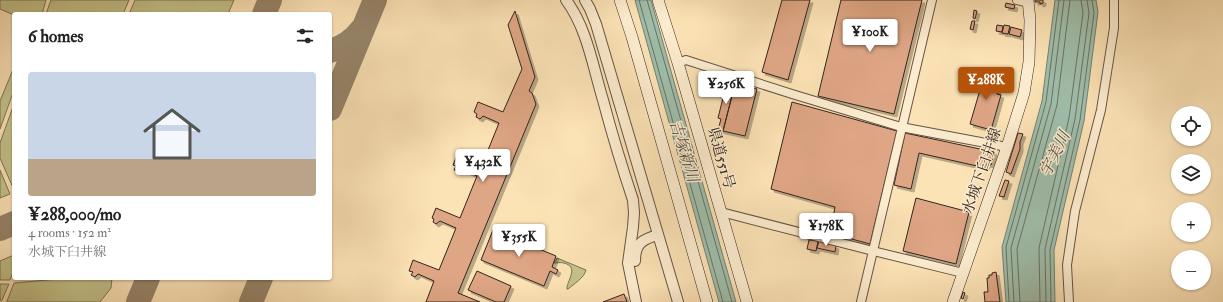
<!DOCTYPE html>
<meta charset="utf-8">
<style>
:root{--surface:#fff;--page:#f6f6f6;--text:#222;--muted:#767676;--line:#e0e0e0;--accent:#b45309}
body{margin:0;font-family:"IM FELL Double Pica","Noto Serif JP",serif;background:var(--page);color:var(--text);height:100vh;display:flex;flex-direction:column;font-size:15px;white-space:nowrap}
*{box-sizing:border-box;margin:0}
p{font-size:13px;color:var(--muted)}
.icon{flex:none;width:22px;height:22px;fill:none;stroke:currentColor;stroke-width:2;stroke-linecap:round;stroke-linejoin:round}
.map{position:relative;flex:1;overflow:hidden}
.sheet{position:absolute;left:12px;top:12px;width:320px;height:268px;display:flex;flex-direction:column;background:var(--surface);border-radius:4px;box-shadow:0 1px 3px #0004}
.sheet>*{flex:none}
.controls{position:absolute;left:1171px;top:106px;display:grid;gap:8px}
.controls a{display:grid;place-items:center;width:40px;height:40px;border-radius:50%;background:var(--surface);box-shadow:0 1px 3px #0004;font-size:20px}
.price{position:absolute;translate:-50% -34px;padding:0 9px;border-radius:4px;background:#fff;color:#222;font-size:13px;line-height:26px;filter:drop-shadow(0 1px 2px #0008)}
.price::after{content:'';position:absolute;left:50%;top:24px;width:12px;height:9px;margin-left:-6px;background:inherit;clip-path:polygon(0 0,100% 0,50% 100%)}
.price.selected{background:var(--accent);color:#fff}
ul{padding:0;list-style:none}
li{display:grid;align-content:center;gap:8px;height:212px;padding:0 16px}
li+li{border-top:1px solid var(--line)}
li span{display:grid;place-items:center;height:124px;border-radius:4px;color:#555}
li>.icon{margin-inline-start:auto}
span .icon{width:72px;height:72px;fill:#fffc;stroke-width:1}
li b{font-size:17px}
h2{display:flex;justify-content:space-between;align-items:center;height:48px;padding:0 16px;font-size:17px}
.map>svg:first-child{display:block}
.green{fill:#c4c28a;stroke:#7a7454}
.water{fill:#9fbeab;stroke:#738173}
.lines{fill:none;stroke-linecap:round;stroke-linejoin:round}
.shore{stroke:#687265;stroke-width:1}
.taxiway{stroke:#96846a;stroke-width:24}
.building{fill:#dfa685;stroke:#31251f;filter:url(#shadow)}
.minor-casing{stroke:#645445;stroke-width:10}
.tertiary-casing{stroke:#645445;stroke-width:12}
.secondary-casing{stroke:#31251f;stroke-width:12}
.minor{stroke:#fdedd0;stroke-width:8}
.tertiary{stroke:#fdedd0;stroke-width:10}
.secondary{stroke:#fdedd0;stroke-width:11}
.labels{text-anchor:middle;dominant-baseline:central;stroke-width:3;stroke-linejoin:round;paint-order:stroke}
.street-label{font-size:15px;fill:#31251f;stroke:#fdedd0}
.water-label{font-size:16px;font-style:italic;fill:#525349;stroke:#fdedd0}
</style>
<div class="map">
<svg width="1223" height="302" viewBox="0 0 1223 302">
<defs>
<filter id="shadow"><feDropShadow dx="3" dy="3" stdDeviation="0" flood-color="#0004"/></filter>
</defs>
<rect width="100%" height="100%" fill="#fce3b6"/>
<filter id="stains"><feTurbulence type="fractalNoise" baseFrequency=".005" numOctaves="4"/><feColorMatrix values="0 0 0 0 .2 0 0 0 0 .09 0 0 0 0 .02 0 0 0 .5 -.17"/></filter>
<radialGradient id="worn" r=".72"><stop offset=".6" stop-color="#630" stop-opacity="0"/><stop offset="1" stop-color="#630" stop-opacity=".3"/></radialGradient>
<path class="green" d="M0,0h46l-4,14h-28v1l-14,-6z
M51,0h78l-6,14h-77z
M135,0h99l-6,14h-99z
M14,67v23l-14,39v-28z
M14,104v86l-14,-32v-15z
M0,170l10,24 -10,4z
M14,255v15l-4,10h-10v-19z
M557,258l29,12c-2,8 -12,14 -18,19h-1c-1,-7 13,-22 -3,-26 -3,-1 -7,0 -10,0z
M69,278h43l-1,10 -11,14h-93v-1l7,-18z
M0,284h9l-7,16 -2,1z"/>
<path class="water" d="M635,0h16l85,302h-17z
M1055,0h41l2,12 -14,109 -30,129 1,52h-49l-4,-55 40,-146z"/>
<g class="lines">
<path class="shore" d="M639,0l84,302
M647,0l85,302
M1009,302l-3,-55 40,-145 13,-102
M1014,302l-3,-54 40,-144 13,-104
M1020,302l-3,-53 40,-144 13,-105
M1040,302l-1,-54 30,-130 14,-105 -2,-13
M1046,302l-1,-53 30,-130 14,-106 -2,-13
M1051,302l-1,-52 30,-130 14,-107 -2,-13"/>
<path class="taxiway" d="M264,14l6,-14
M330,51c13,-4 23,-10 31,-21
M330,109l45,-109
M0,229l14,-6
M138,302l10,-24
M251,302l10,-24"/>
</g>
<path class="building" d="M782,0h28l-22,80 -26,-8z
M841,0h81l-28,114 -76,-18z
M1035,0h8v3l-3,1v-2h-5z
M1006,3l9,2 -1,4 -9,-2z
M974,10l3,1 -2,8 -2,-1z
M515,11l20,66 -6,14 3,2 4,11 -78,189 22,9h-54l8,-21 -16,-7 -3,3 -4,-2 2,-3 -4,-1 4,-11 26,10 17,-42 -16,-7 -4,3 -3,-2 1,-3 -2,-1 4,-10 24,10 17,-42 -16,-7 -3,2 -4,-1 2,-4 -3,-1 4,-10 25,10 17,-42 -16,-7 -3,3 -4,-2 1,-3 -3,-2 4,-10 25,10 19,-43 -14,-44z
M972,21h3l-2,9 -3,-1z
M997,25l6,1 -1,6 -6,-1z
M1004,25l6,1 -2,8 -6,-1z
M1011,27l11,3 -2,7 -11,-3z
M976,73l24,7 -3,14 4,1 -10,35 -21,-6 10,-34 -8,-2z
M727,82l8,2 -12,47 -5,-1 3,-11 -3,-1z
M735,84l22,5 -12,47 -22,-5z
M792,102l105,29 -27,113 -40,-11 5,-26 -64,-18z
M905,133l89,19 -3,13 -4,-1 -1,4 -67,-15 -8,36 -17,-4z
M1018,133l5,1 -3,8v7l-9,25 -5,-2z
M1005,180l4,1 -5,16 -5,-1z
M916,198l53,14 -13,52 -53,-13z
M493,230l63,26 -4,11 6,3 -2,4 -6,-3 -6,15 -63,-26z
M809,240l9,1 -2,10 -9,-2z
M819,241l17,5 -1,6 -18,-4z
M477,271l34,15 -7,16h-8l-28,-12z
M996,272l4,30h-15l-1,-10h4l-1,-14h2v-3h3v-2z
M963,292l2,1 -2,6 -2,-1z
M624,294l3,8h-24z"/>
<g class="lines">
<defs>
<path id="minor" d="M1017,0l12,3
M678,63l8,-3 106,34 109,33 106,20
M721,212l152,39 90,22
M861,302l71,-302
M1069,302l-2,-37 8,-54 26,-101 13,-82v-28"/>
<path id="tertiary" d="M566,0c21,28 27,67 37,100 9,34 19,67 30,100l1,13 -1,14 -5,36 8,39
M585,0l5,9 6,15 82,278
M635,261c0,-18 8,-22 23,-26"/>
<path id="secondary" d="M620,0l12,37 75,265
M658,0l20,63 69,239
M953,302l54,-155 17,-54 5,-31 1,-42 -2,-20"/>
</defs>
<use href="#minor" class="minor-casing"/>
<use href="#tertiary" class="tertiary-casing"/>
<use href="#secondary" class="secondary-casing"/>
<use href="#minor" class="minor"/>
<use href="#tertiary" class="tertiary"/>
<use href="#secondary" class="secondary"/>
</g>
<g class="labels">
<g class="street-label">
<text transform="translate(721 158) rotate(74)">県道551号</text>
<text transform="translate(982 171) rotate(-71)">水城下臼井線</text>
</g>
<g class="water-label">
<text transform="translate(684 151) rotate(73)">吉塚新川</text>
<text transform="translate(1055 154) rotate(-64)">宇美川</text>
</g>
</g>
<rect width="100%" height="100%" filter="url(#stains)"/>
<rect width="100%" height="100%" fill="url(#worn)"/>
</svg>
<div class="controls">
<a><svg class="icon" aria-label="locate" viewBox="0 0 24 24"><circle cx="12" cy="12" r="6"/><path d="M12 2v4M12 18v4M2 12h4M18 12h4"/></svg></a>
<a><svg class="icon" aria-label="layers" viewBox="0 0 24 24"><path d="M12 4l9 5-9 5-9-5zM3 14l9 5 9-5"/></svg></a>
<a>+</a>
<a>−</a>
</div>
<b class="price" style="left:870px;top:53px">¥100K</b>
<b class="price selected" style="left:986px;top:101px">¥288K</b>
<b class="price" style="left:726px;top:105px">¥256K</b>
<b class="price" style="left:483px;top:183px">¥432K</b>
<b class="price" style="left:826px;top:247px">¥178K</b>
<b class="price" style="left:519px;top:258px">¥355K</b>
<section class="sheet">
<h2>6 homes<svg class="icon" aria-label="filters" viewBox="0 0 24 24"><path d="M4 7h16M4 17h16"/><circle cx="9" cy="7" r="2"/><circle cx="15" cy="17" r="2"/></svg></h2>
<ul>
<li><span style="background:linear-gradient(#c9d6e8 70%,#b9a48a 0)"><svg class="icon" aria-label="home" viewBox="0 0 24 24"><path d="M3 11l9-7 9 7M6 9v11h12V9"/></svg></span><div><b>¥288,000/mo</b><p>4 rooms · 152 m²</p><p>水城下臼井線</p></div></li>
</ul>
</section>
</div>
